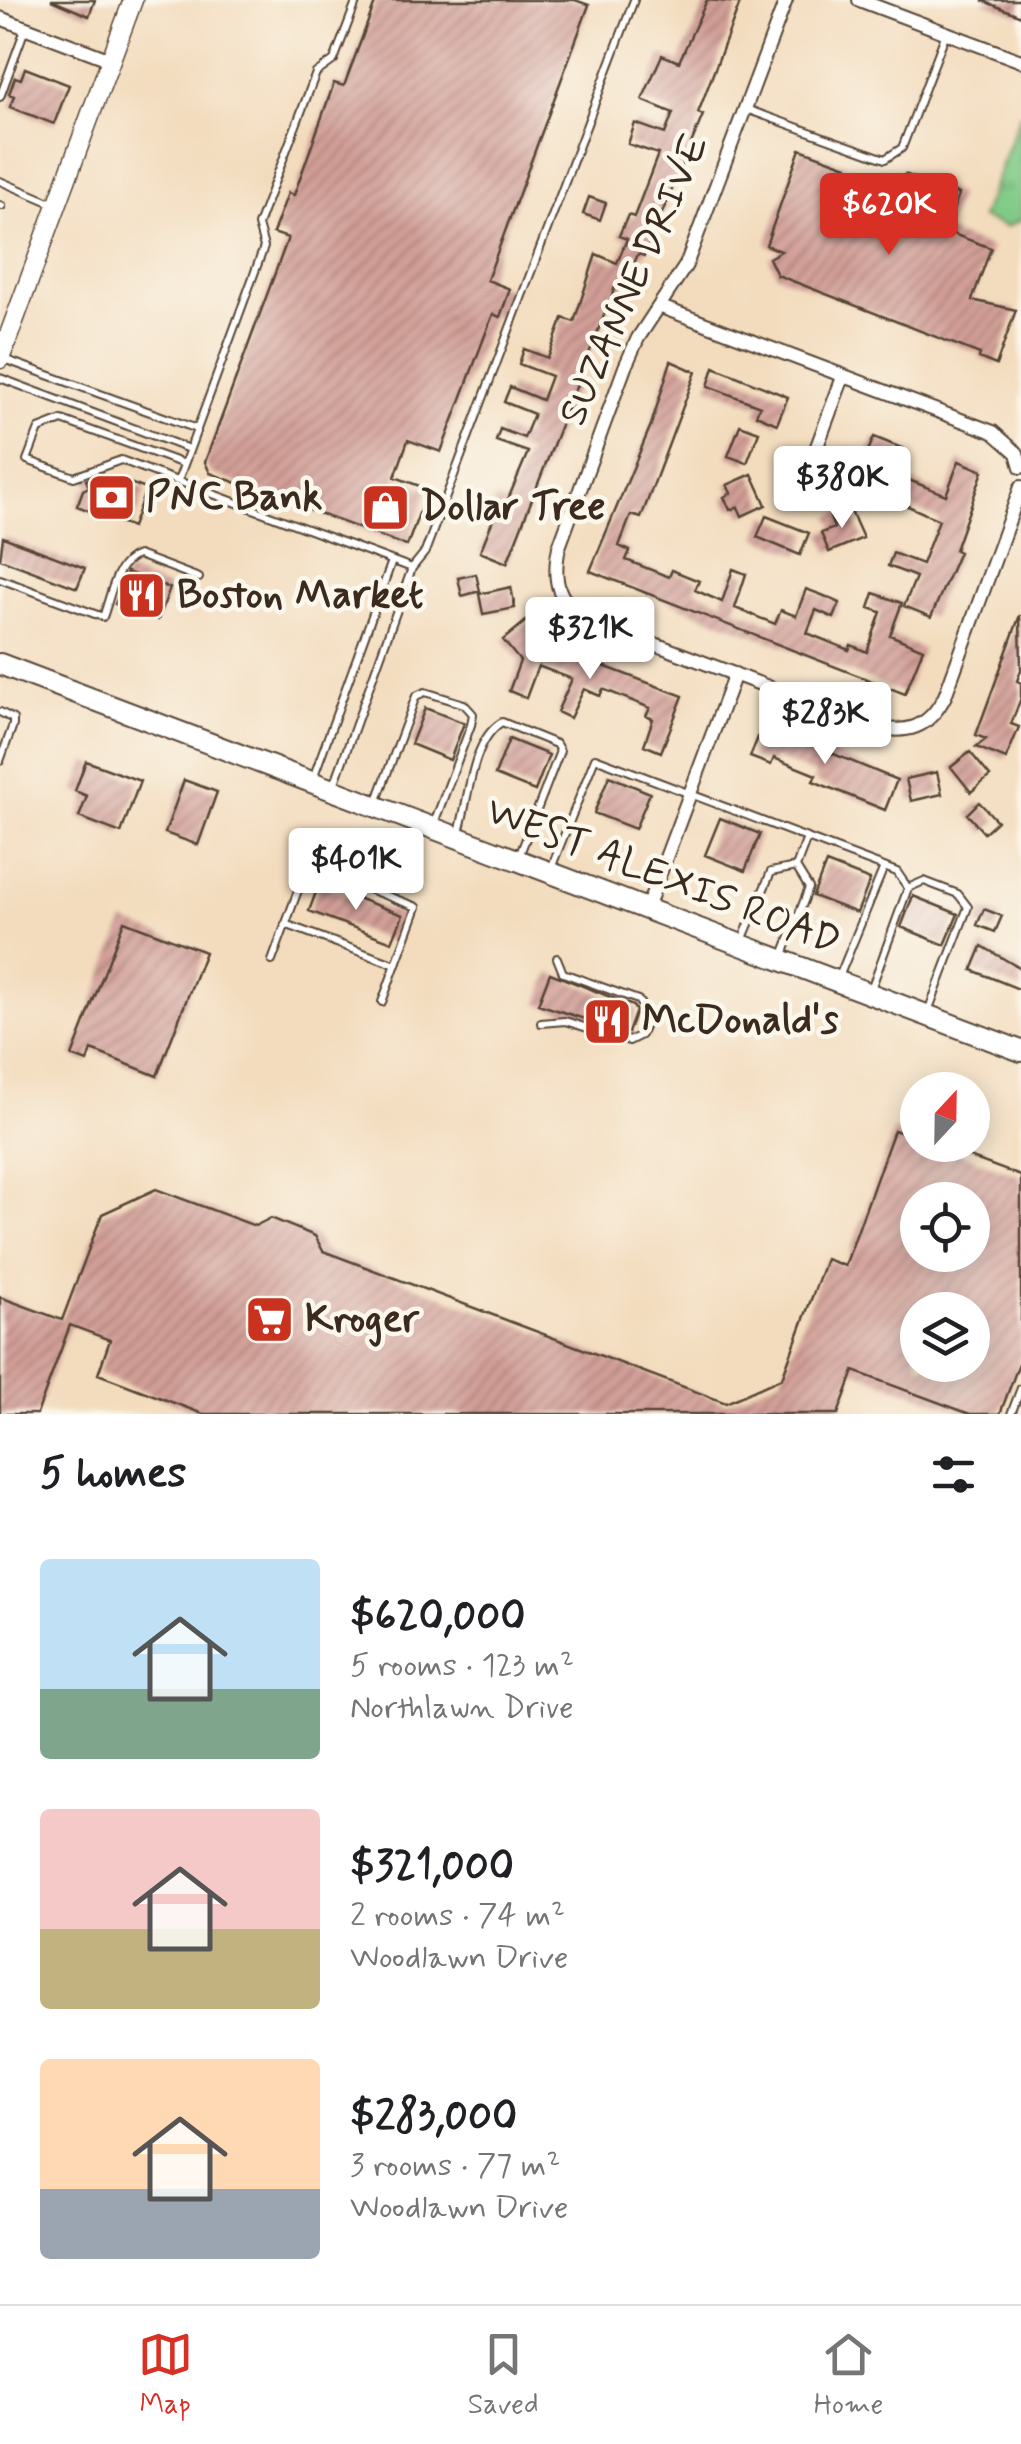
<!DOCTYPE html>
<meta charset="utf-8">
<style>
:root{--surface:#fff;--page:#f6f6f6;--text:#202124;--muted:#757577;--line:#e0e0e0;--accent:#d93025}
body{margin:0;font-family:Mynerve,sans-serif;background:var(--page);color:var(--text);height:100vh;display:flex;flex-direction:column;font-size:38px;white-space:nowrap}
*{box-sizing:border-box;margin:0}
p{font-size:32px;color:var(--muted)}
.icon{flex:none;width:55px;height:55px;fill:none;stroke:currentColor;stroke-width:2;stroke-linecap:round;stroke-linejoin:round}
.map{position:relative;height:1414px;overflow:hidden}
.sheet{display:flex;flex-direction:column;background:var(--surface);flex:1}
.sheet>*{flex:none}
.needle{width:65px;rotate:22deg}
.tools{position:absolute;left:900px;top:1072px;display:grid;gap:20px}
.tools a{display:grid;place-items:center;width:90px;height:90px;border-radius:50%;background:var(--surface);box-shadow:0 5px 25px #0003;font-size:50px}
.price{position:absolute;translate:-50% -85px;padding:0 22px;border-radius:10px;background:#fff;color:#222;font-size:32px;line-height:65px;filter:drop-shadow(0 2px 5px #0008)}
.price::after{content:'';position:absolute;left:50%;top:60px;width:30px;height:22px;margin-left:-15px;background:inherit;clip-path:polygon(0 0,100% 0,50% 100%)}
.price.selected{background:var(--accent);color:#fff}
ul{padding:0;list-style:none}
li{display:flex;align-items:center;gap:30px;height:250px;padding:0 40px}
li span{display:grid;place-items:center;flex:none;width:280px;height:200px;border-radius:10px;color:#555}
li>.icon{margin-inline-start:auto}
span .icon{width:120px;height:120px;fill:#fffc;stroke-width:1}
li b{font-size:42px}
h2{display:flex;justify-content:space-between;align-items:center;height:120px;padding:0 40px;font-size:42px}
.menu{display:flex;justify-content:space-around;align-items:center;height:140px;border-top:2px solid var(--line);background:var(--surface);font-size:28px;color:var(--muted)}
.menu a{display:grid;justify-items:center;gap:5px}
.menu .selected{color:var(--accent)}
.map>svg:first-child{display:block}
.grass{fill:url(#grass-tufts);stroke:#5e7a52;stroke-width:2.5}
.building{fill:url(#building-hatch);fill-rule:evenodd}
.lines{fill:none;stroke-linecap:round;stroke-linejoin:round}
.service-casing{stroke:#574536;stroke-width:10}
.minor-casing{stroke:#574536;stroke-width:16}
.secondary-casing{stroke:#574536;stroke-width:21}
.primary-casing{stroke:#574536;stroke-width:24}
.service{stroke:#fff;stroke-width:6}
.minor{stroke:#fff;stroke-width:12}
.secondary{stroke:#fff;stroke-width:18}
.primary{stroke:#fff;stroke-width:20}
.labels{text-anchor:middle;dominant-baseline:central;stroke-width:9;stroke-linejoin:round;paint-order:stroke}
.street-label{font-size:40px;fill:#3b2a1e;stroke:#fbf7ec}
.poi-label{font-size:40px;font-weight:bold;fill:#3b2a1e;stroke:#fbf7ec;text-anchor:start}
</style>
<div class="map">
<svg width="1021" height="1414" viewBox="0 0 1021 1414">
<defs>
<pattern id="grass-tufts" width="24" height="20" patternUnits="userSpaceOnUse" patternTransform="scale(2.5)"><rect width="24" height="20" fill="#80ca87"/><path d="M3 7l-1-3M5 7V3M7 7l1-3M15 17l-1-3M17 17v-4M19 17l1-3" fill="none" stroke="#6aa46e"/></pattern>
<pattern id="building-hatch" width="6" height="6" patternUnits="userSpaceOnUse" patternTransform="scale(2.5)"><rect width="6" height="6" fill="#d29f98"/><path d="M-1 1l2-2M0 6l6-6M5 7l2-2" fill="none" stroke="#ac827b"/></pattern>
</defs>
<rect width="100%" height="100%" fill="#fbf7ec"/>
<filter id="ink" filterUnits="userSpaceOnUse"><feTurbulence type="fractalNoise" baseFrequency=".01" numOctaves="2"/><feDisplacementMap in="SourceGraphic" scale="20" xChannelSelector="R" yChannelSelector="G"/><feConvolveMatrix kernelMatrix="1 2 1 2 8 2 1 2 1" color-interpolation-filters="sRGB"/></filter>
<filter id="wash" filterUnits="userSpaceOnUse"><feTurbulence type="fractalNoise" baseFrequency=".0048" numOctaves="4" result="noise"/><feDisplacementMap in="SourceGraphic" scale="40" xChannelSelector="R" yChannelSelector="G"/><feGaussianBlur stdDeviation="2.25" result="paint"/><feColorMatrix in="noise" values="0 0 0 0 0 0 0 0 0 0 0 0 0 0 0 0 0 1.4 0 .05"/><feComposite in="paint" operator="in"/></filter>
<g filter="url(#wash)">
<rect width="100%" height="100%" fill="#f3dcbd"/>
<path class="grass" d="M1021,113v107l-15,7 -25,-9z"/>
<g id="blocks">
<path class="building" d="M51,0h44l-6,16z
M376,0h199l14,5 -102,275 23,9 -10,28 -7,-3 -52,138 -33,-12 -13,37 33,12 -21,57 -197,-73 -5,-11 83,-224 -15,-5 15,-40 6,2 40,-112 10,3z
M707,0l33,3 -42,110 5,2 -59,141 -6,-2 -15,36 -8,-3 -108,276 -27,-11 16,-40 -6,-2 5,-11 11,5 22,-52 -32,-11 4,-12 24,9 10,-24 -30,-12 6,-15 32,13 9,-24 -32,-12 5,-15 24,9 15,-40 11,4 22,-68 21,9 10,-24 -8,-3 9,-21 6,2 24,-63 -30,-10 7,-21 30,11 8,-21 -31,-13 20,-45 17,7z
M983,0h38v16l-38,-15z
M25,68l44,17 -15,39 -44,-17 4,-11 -5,-2 6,-17 6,2z
M800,149l47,17 -19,50 54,19 23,-61 54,20 -14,37 46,17 -19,52 44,10 -20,55 -17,-7 1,-4 -203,-79 -8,-17 12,-7 -15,-6z
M589,197l17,6 -6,17 -17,-6z
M671,361l25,11 -55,146 -10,-3 -12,31 11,5 -4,9 43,17 3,-7 27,11 -4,9 27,12 11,-33 13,5 -11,34 40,16 6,-14 15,6 10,-27 16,6 18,8 -6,15 -18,-8 -9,23 42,17 2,-5 16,7 14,-40 -12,-4 5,-15 28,10 -12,32 33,14 -18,45 -315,-123 61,-146z
M714,367l74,30 -11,27 -21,-9 4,-9 -52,-20z
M740,425l19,7 -12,31 -19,-7z
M874,437l30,12 -10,25 52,21 13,-34 24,10 -28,79 4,2 -28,65 -27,-11 12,-29 -28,-11 5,-13 29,11 17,-44 -60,-27 -4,10 -18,-7 14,-35 -6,-3z
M102,474l3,6 9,-3 32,12 -14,38 -55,-21 6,-16 6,-3 -3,-7z
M752,474l14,31 -24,11 -4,-9 -8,3 -6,-13 7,-4 -4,-8z
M850,509l13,29 -34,14 -8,-19 13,-5 -4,-11z
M766,516l43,17 -9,22 -43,-18z
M3,537l82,31 -8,20 -77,-29z
M127,572l43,16 -12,32 -43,-16z
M476,574l4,17 -18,5 -4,-18z
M511,587l4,21 -32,6 -4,-20z
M1020,615l1,55 -4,11 4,2v15l-10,26 8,3 -13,32 -30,-12 10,-8 -10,-4z
M526,621l19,23 138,52 -22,56 -17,-7 9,-26 -7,-3 4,-8 -47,-19 -3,7 -16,-7 -14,29 -13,-6 15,-33 -34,-13 -12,32 -17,-7 11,-30 -17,-21z
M425,708l39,15 -14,37 -39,-16z
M763,725l134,55 -12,30 -72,-29 3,-6 -42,-17 -3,7 -21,-8z
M509,739l40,16 -14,36 -40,-16z
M970,752l20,24 -19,16 -20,-25z
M86,761l54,20 -19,52 -42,-16 8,-21 -12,-5z
M937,772l5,22 -31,7 -5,-22z
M609,776l41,17 -15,36 -41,-16z
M184,780l33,12 -19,53 -33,-12z
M979,802l18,19 -13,12 -17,-19z
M720,818l40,16 -15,37 -40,-16z
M826,863l44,17 -13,33 -44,-17z
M319,884l84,31 -11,27 -83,-31z
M913,896l45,18 -13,31 -44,-18z
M984,909l18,7 -7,16 -18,-7z
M124,921l81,31 -48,124 -65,-26 -5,12 -15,-6z
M982,946l39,23v21l-49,-20z
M550,973l83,33 3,5 -8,22 -90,-29z
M894,1130l24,8v7h19l84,31v182l-21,56h-30l-116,-43 -16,43h-635l-105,-40 12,-34 -40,-15 -33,89h-37v-117l62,23 40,-106 54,-25 99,37 16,-8 44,18 8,15 403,152 56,-25 44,-119 19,7zM918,1200h54v55h-54zM918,1310h54v55h-54z"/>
</g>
</g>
<g filter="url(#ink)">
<use href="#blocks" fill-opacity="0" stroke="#574536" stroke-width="2.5"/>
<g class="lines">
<defs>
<path id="service" d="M357,0l-23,60 -18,13 -58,152 6,22 -86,234 234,87 13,-16 209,-552
M0,97l25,-68
M746,109l139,50 17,-11 44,-115
M0,181l54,23
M0,205l2,1
M1,358l196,71
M0,378l189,71
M177,481l-56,-21 -47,17 -47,-17 12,-31 23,-9 122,44
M0,579l103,38c8,-21 12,-55 35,-62l61,23
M0,712l13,7v6l-13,36
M312,781l80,-220
M333,788l79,-220
M376,803l40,-107 9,-4 39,12 9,10 -2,11 -38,101
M458,836c11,-34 12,-95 44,-114l54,22 4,7 -42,108
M796,867l11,-29
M550,871l45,-113 302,114 11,16
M285,924l111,41
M741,943l30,-71 25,-5 13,21 -26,67
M272,961l35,-95 110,41 -35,95
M839,977l45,-110
M871,989l37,-101 16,-7 34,13 10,13 -41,107
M541,1023l24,-2 64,20 12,-6 7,-19 -10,-16 -75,-27 -6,-15
M1011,1414l10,-26"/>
<path id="minor" d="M786,0l-100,265 -48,73 -13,29 -66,180c-7,34 -2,56 30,72l282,107c36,9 57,3 74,-30l76,-209
M859,0l162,61
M0,18l111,42
M661,307l332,125 24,21 4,14
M810,465l33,-88
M647,908l88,-234"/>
<path id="secondary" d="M0,359l133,-359"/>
<path id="primary" d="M0,664l1021,387"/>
</defs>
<use href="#service" class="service-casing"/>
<use href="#minor" class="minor-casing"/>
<use href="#secondary" class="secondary-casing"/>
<use href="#primary" class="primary-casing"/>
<use href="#service" class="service"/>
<use href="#minor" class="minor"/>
<use href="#secondary" class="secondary"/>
<use href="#primary" class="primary"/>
</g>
</g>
<defs>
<symbol id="bank-square" viewBox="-11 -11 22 22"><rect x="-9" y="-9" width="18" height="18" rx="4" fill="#c8321e" stroke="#fbf7ec"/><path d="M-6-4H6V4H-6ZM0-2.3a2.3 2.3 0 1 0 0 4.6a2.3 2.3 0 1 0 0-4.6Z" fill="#fff"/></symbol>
<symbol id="shop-square" viewBox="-11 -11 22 22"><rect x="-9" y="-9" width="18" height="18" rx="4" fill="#c8321e" stroke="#fbf7ec"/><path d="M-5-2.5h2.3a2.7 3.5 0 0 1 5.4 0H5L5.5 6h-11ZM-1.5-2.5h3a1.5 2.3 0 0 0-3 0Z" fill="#fff"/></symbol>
<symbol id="restaurant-square" viewBox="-11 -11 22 22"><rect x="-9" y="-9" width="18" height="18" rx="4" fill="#c8321e" stroke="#fbf7ec"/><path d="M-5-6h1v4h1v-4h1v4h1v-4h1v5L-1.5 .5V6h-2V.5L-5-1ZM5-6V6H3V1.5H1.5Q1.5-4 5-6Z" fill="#fff"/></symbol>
<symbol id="supermarket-square" viewBox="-11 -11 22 22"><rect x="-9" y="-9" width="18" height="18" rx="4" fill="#c8321e" stroke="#fbf7ec"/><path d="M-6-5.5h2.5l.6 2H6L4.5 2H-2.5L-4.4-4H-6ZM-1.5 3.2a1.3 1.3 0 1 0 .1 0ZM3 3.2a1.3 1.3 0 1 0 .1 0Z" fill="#fff"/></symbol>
</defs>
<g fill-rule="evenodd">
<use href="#bank-square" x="84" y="470" width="55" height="55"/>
<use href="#shop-square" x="358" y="480" width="55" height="55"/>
<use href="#restaurant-square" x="114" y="568" width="55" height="55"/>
<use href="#restaurant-square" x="580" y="994" width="55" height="55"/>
<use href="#supermarket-square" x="242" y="1292" width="55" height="55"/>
</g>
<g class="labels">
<g class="street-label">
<text transform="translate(635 280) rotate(-66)">SUZANNE DRIVE</text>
<text transform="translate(663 877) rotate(21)">WEST ALEXIS ROAD</text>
</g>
<g class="poi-label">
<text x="146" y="498">PNC Bank</text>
<text x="420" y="508">Dollar Tree</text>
<text x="177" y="596">Boston Market</text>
<text x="642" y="1021">McDonald's</text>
<text x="305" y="1320">Kroger</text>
</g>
</g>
</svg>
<div class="tools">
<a><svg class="needle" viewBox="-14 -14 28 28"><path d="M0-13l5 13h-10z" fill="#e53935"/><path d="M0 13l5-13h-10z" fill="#757577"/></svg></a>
<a><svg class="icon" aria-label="locate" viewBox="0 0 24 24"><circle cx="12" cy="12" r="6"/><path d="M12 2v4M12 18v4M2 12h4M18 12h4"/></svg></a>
<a><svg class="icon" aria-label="layers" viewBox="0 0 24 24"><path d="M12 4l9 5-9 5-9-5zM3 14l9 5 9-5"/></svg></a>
</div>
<b class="price selected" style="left:889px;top:258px">$620K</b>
<b class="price" style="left:842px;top:531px">$380K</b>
<b class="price" style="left:590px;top:682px">$321K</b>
<b class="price" style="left:825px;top:767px">$283K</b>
<b class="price" style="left:356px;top:913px">$401K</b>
</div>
<section class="sheet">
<h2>5 homes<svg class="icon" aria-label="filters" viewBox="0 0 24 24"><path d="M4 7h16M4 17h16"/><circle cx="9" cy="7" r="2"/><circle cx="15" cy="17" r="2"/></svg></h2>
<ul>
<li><span style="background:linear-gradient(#bfe0f5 65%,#7fa58c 0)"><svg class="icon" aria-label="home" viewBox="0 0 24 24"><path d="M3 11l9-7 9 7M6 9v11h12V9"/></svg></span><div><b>$620,000</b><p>5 rooms · 123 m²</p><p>Northlawn Drive</p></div></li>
<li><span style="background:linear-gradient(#f6c9c9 60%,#c2b280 0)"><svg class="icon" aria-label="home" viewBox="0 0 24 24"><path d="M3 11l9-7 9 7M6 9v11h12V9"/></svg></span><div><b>$321,000</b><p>2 rooms · 74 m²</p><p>Woodlawn Drive</p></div></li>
<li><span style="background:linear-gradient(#ffd9b3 65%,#9aa5b1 0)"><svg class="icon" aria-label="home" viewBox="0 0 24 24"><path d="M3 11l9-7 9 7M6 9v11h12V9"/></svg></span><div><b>$283,000</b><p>3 rooms · 77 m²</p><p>Woodlawn Drive</p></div></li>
</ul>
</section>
<nav class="menu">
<a class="selected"><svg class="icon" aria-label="map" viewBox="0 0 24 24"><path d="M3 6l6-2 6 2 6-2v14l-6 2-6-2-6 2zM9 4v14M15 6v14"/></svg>Map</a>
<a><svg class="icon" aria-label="saved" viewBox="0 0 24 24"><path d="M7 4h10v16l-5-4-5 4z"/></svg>Saved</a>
<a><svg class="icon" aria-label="home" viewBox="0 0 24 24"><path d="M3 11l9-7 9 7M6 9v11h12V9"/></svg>Home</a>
</nav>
